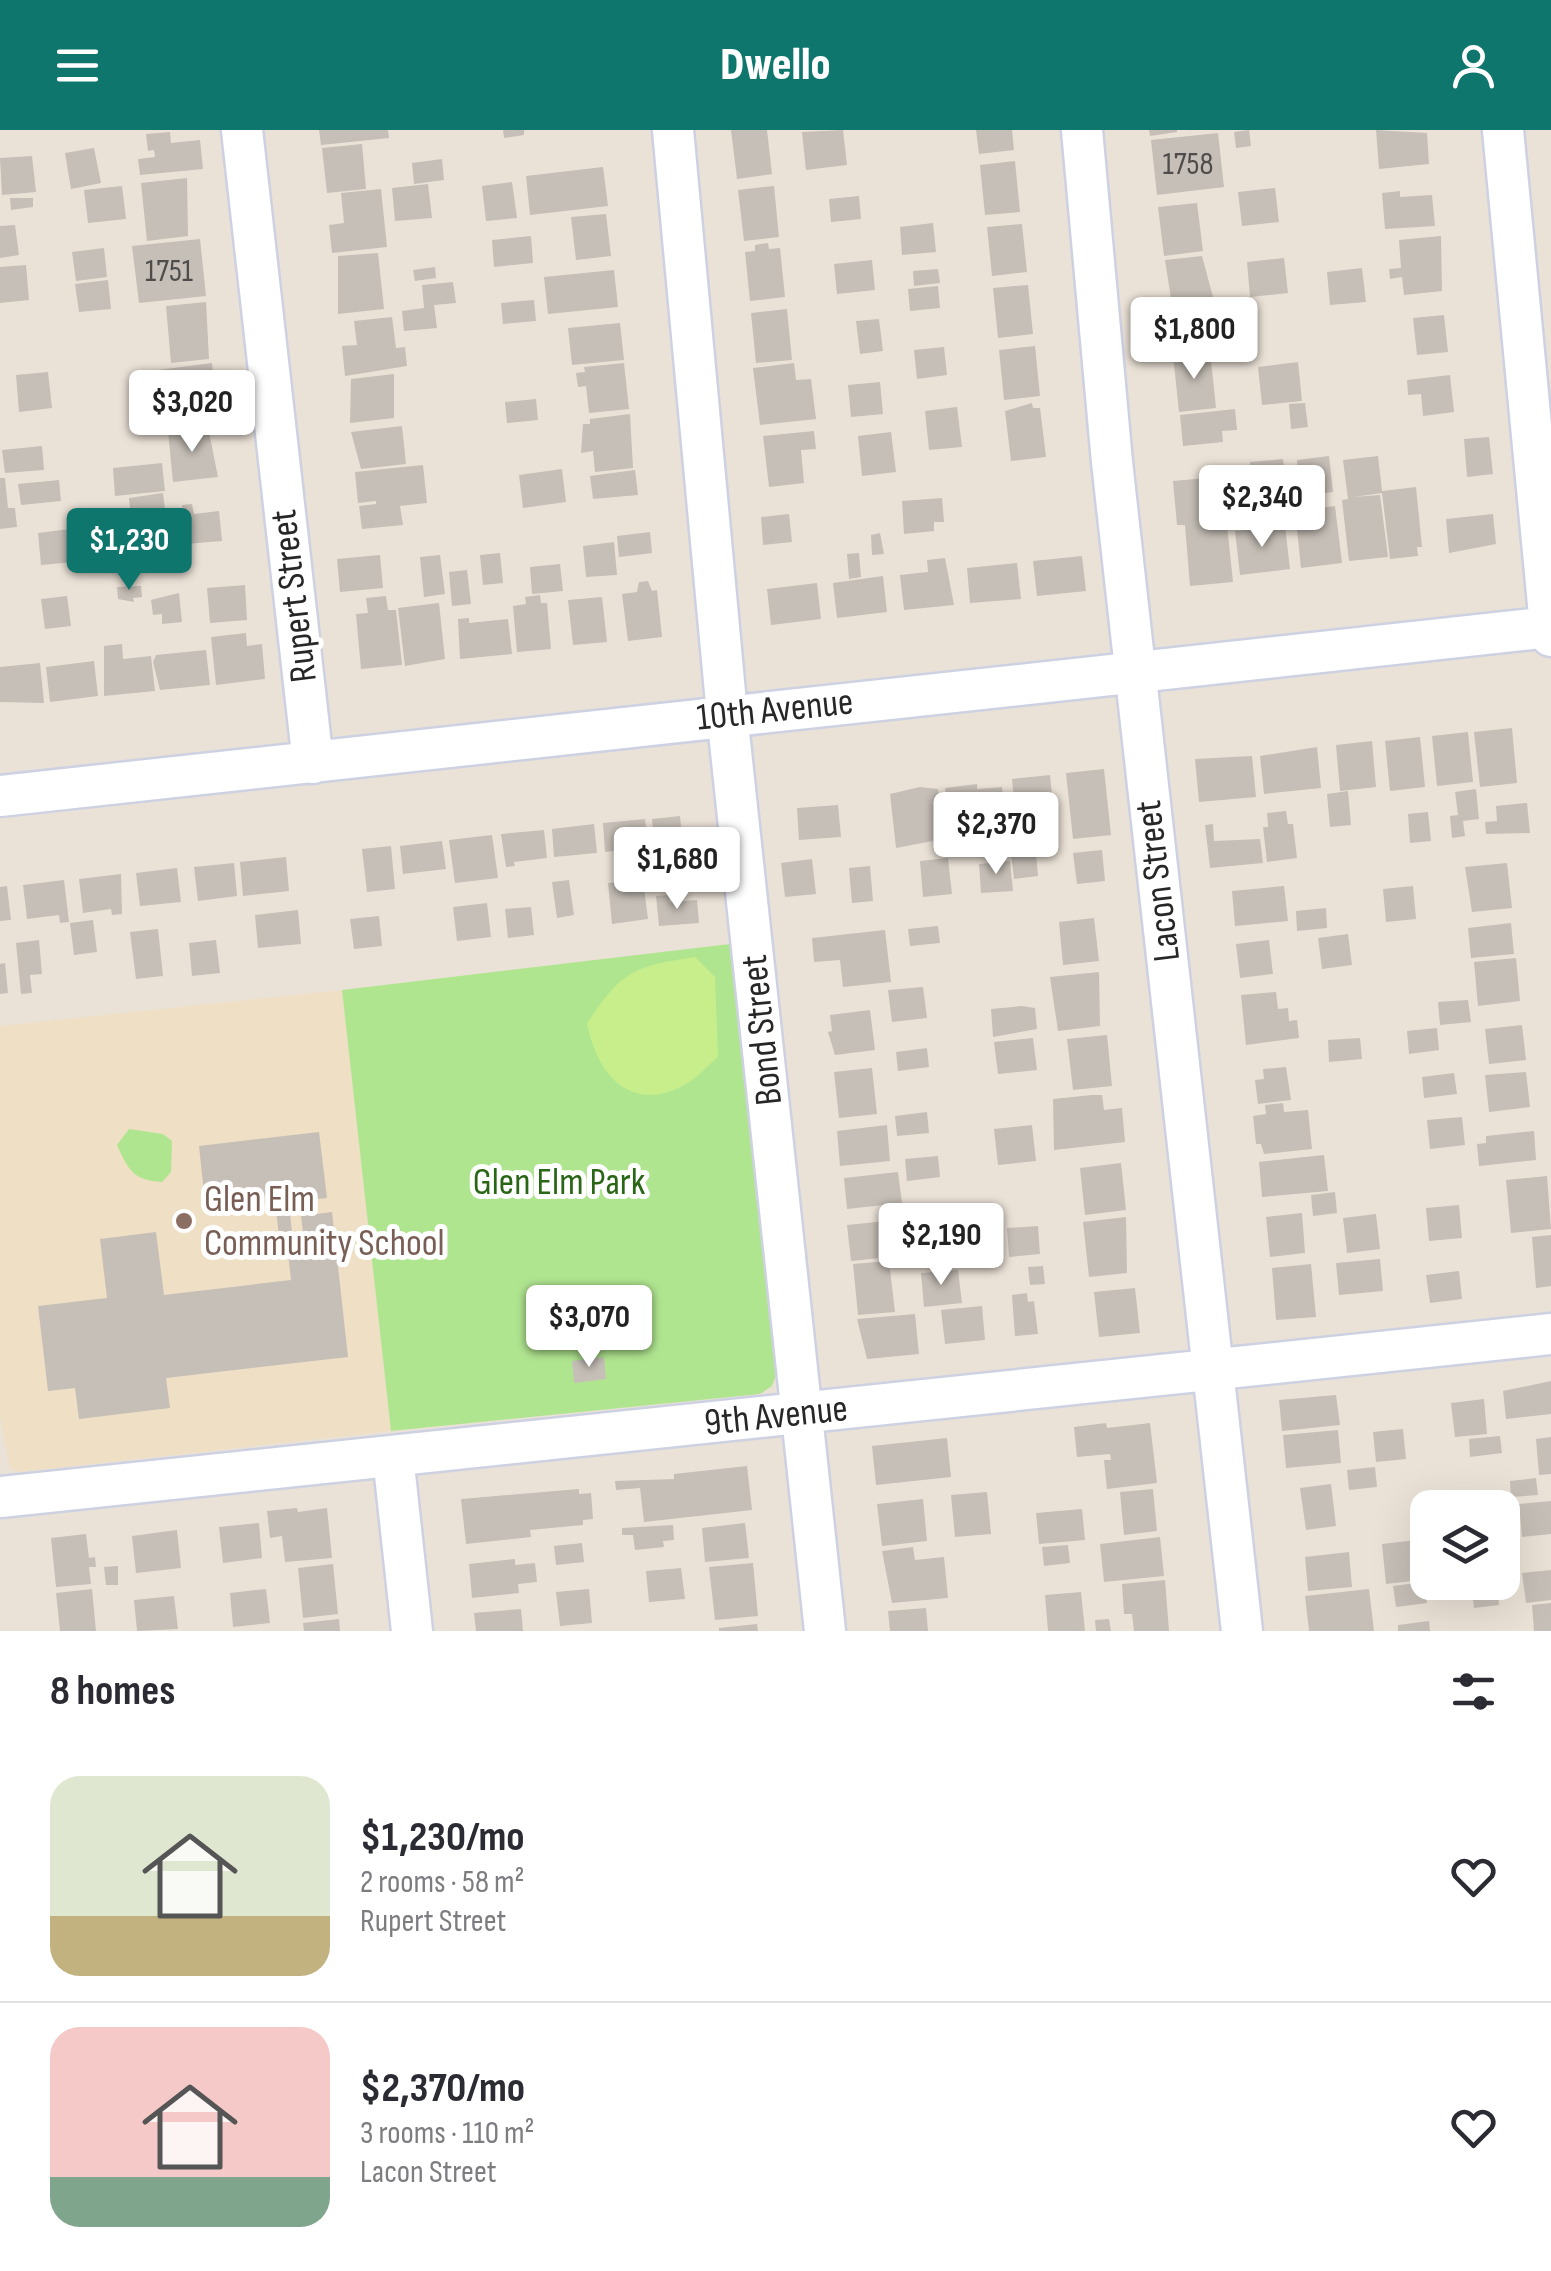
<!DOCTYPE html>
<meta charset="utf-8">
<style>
:root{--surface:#fff;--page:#f7f7f7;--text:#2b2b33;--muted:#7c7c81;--line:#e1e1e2;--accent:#0f766e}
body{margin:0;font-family:"Sofia Sans Condensed",sans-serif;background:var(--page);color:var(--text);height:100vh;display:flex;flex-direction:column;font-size:38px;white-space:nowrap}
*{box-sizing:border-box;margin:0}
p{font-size:32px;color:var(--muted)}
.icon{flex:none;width:55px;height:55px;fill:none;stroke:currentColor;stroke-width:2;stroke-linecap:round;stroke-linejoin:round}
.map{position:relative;height:1501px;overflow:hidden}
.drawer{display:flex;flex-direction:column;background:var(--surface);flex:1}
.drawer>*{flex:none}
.tools{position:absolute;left:1410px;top:1360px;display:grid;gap:20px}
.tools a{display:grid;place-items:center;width:110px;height:110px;border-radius:20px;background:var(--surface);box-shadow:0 10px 40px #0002;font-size:50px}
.price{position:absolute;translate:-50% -85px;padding:0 22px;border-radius:10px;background:#fff;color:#222;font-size:32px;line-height:65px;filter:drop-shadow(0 2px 5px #0008)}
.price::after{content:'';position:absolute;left:50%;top:60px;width:30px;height:22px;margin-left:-15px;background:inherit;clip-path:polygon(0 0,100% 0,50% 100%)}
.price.current{background:var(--accent);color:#fff}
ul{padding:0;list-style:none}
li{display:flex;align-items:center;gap:30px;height:250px;padding:0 50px}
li+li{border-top:2px solid var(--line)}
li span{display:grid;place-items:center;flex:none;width:280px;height:200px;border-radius:30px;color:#555}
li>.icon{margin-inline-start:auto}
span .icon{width:120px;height:120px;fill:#fffc;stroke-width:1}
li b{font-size:42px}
h2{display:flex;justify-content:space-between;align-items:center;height:120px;padding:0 50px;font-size:42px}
header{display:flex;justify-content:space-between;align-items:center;height:130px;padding:0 50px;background:var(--accent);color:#fff;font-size:45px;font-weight:800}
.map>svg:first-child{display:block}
.education{fill:#eedfc5}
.green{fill:#b0e590}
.pitch{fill:#c7ee8b}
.building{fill:#c6bfb7}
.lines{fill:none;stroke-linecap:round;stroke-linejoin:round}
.minor-casing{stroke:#cdd1e2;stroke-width:45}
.minor{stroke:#fff;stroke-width:40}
.education-dot{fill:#8d6e63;stroke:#fff;stroke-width:4}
.labels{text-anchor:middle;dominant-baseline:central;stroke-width:10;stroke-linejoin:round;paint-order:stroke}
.number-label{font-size:32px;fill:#4f4d4b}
.street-label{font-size:38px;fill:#272727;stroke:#fff}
.park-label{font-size:38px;fill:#296615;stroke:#fff}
.education-label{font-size:38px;fill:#785e54;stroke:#fff;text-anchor:start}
</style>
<header><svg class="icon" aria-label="menu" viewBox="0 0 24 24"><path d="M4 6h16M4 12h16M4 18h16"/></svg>Dwello<svg class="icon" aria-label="person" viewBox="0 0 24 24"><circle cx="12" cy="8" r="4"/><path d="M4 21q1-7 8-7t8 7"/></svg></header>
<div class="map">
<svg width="1551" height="1501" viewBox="0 0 1551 1501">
<rect width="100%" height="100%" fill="#ebe2d7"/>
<path class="education" d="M342,860l49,441 -372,41 -9,-4 -10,-51v-391z"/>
<path class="green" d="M730,814l46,431 -4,11 -12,8 -369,37 -49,-441z
M129,999l34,5 9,7 -1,31 -9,10c-29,-2 -33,-11 -45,-37z"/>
<path class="pitch" d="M695,827l20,20 3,80c-10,8 -20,20 -30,26 -57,33 -91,-8 -101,-60 36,-52 44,-56 108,-66z"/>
<path class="building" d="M319,0h69l1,8 -68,7z
M503,0h21v5l-20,3z
M731,0h36l5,44 -35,5z
M843,0l4,35 -41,5 -4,-38z
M976,0h36l2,20 -35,4z
M1149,0h28v2l-27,4z
M1249,0l2,16 -15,2 -2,-16z
M1376,0l51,3 2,31 -50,5z
M170,2l1,11 29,-3 3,29 -63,6 -2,-16 17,-2 -1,-7 -6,1 -2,-17z
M1218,3l6,54 -67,8 -6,-55z
M362,14l4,45 -39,4 -5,-45z
M94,18l7,35 -30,6 -6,-36z
M32,26l4,36 -34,3 -2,-37z
M442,29l2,21 -30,4 -2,-21z
M1015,31l5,51 -35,3 -5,-50z
M603,37l5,39 -78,9 -4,-39z
M187,48l1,58 -41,5 -6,-58z
M512,52l5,36 -31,3 -4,-35z
M428,54l4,34 -37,3 -3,-33z
M122,56l4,33 -38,4 -4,-33z
M774,56l5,51 -35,4 -6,-51z
M1275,58l4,34 -37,4 -4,-34z
M381,59l6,58 -55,6 -3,-28 15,-2 -3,-30z
M1400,61v6l32,-2 3,31 -50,3 -3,-36z
M859,66l2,23 -30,3 -2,-23z
M10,68h23v9l-22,3z
M1197,73l6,48 -39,5 -6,-49z
M606,84l5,42 -35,4 -5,-43z
M933,93l3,29 -34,3 -2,-28z
M1022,94l5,48 -35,4 -5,-49z
M15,95l4,30 -19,3v-32z
M531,106l2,27 -39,4 -2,-27z
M1441,106l1,55 -38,4 -2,-18 -12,2 -1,-10 12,-1 -2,-28z
M200,109l6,57 -67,7 -7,-57z
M768,113l1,6 11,-1 5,49 -35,4 -5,-49 10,-1v-6z
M104,118l3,29 -31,4 -4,-29z
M378,123l6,56 -46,5v-58z
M1202,126l11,41 -41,8 -7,-45z
M1284,128l4,35 -38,4 -3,-35z
M872,130l3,30 -38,4 -3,-30z
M26,135l3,35 -29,3v-36z
M435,137l1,11 -21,3 -2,-11z
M1362,138l4,34 -36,3 -3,-33z
M938,139l2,14 -26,3 -1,-15z
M614,140l4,37 -70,7 -4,-37z
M108,150l3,29 -32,3 -4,-28z
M453,152l3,21 -22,2 3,23 -33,3 -2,-20 22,-3 -2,-23z
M1028,155l5,49 -35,4 -5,-50z
M938,156l2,22 -30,3 -2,-22z
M534,170l2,21 -33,3 -2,-21z
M206,172l3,57 -38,4 -5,-57z
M787,179l5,51 -36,3 -5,-50z
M1444,185l4,37 -31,3 -4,-37z
M1204,186l3,31 -33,3 -3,-31z
M392,187l4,31 9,-1 2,19 -62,10 -3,-30 15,-1 -3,-24z
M879,189l4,32 -23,3 -4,-33z
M620,193l4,37 -52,5 -4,-37z
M1035,216l5,50 -36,4 -5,-50z
M944,217l3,28 -30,4 -3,-29z
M1210,221l6,57 -37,4 -6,-57z
M1298,232l4,39 -40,4 -4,-38z
M212,233l4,39 -13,1 2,19 -49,5 -6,-56z
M624,233l5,46 -40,4 -3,-27 -8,1 -2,-14 9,-1 -1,-5z
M794,233l2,17 15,-1 5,40 -56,6 -7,-57z
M48,242l4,36 -33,4 -3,-37z
M394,244v44l-44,5 1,-44z
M1450,245l4,37 -31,4 -2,-22 -13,1 -1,-15z
M880,252l3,32 -32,3 -3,-32z
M536,269l2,21 -31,3 -2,-21z
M1032,273l1,5h7l6,49 -35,4 -6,-50z
M1305,273l3,24 -17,2 -2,-25z
M957,277l5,40 -33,3 -4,-39z
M1235,279l2,21 -15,1 1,11 -40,4 -3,-31z
M630,284l3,54 -38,4 -2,-21 -12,2 2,-29h7v-5z
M402,296l4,38 -45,5 -10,-37z
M208,297l10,50 -45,5 -5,-51z
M814,301l2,18 -15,1 3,33 -35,4 -6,-51z
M891,302l5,40 -34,4 -4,-40z
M1489,307l4,37 -26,3 -3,-38z
M42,316l2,24 -39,3 -3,-23z
M1329,326l4,36 -33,4 -3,-36z
M1378,326l4,35 34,-4 6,60h-5l1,9 -28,3 -8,-66 -29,4 27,-2 8,62 -39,4 -7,-61 6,-1 -5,-39z
M1283,329l4,33 -34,3 -3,-33z
M162,333l3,28 -50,5 -2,-28z
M423,335l4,38 -27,3 3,19 -41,4 -3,-23 17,-2v-3l-18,2 -3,-31z
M562,339l4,33 -43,6 -4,-33z
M635,340l3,25 -45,4 -3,-23z
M0,348h5l3,30h7l2,19 -17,2z
M1206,348l1,11 16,-2 10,95 -43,4 -5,-61h-8l-4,-44z
M59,350l2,21 -40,4 -3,-21z
M163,363l4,33 -35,4 -3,-32z
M942,368l2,24h-10v9l-30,3 -2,-33z
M192,374l2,10 25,-3 3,30 -36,3 -4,-39z
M1335,376l7,57 -41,5 -6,-57z
M789,384l3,28 -29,3 -2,-28z
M1493,384l3,30 -47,9 -3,-34z
M1285,396l5,43 -50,6 -5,-44z
M70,399l4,33 -33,3 -3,-32z
M650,402l2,21 -33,4 -2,-21z
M880,403l4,21 -12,1 -1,-20z
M614,412l3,33 -31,2 -3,-31z
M500,423l3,30 -20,2 -3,-30z
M859,423l2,24 -12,2 -2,-25z
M380,425l3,33 -43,4 -3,-33z
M440,425l5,39 -21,3 -4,-40z
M1082,426l4,35 -49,5 -4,-35z
M945,428l9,47 -50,5 -4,-35 28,-3 -1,-12z
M1017,433l4,36 -51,4 -3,-35z
M560,434l3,27 -31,3 -2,-27z
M467,440l4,34 -19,2 -3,-34z
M883,446l4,36 -50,6 -4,-35z
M648,451l4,10 5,-1 5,47 -34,4 -6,-47 15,-2 2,-10z
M817,453l4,36 -50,6 -4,-36z
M245,455l2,35 -37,3 -3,-35z
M141,456l1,11 -9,1 1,4 -16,-3 -1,-12z
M179,463l3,29 -20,2v-10l-9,1 -2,-15z
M540,465l1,8h6l4,46 -34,3 -4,-46 13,-2 -1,-7z
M67,466l4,30 -26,3 -4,-30z
M386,466l2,14h8l6,55 -41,4 -5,-55 12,-1 -2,-15z
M602,467l5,45 -34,3 -5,-45z
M439,473l6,56 -40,7 -7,-58z
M469,488v5l39,-4 4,35 -52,5 -2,-40z
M246,503l1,13 15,-2 3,35 -49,6 -5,-48z
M122,514l1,15 28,-3 4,35 -51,5v-50z
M206,520l4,35 -50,5 -7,-28 3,-7z
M94,531l4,35 -48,6 -4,-35z
M40,533l4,40 -44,-1v-35z
M1512,598l5,55 -37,4 -6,-55z
M1468,602l5,50 -36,4 -5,-50z
M1420,607l5,50 -35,4 -5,-50z
M1372,611l4,46 -36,4 -4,-46z
M1317,617l4,41 -57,6 -4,-38z
M1252,626l4,41 -57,5 -4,-43z
M1104,639l7,66 -38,4 -7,-66z
M1050,645l6,63 -38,4 -6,-63z
M977,654v5l25,-2 4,37 -56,7 -5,-43z
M920,657l18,2 5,50 -47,9 -6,-54z
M1476,659l3,30 -16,2 2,15 -13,2 -2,-22 8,-1 -3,-23z
M1348,661l3,34 -21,2 -3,-33z
M1527,673l3,30 -44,1 -1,-12 12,-1 -1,-15z
M838,675l3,32 -42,3 -2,-32z
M1286,681l2,13h5l4,34 -30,4 -4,-35h5l-1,-14z
M1428,682l3,29 -21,2 -2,-29z
M680,686l4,43 -28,2 -4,-42z
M645,689l3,28 -43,5 -2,-29z
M594,694l3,29 -43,4 -2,-28z
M1213,694l1,17 46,-2 3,24 -53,5 -5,-43z
M544,700l3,28 -33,4 1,4 -9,1 -5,-33z
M492,705l6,43 -43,5 -6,-43z
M442,711l4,28 -43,5 -3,-28z
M1035,713l3,33 -24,3 -4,-33z
M391,716l4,43 -28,3 -5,-43z
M1102,720l3,31 -28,3 -4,-31z
M286,727l3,34 -46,5 -3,-34z
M948,728l4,36 -29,3 -3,-36z
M812,729l4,35 -31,3 -4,-34z
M1010,731l3,30 -32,2 -2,-29z
M234,733l3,33 -39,5 -4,-34z
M1507,733l5,45 -40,4 -7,-45z
M870,736l3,35 -21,2 -3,-35z
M177,738l4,34 -41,4 -4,-33z
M121,744l1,40 -10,1 -1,-6 -28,4 -4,-34z
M64,750l5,42 -9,1 -1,-8 -32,4 -4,-34z
M569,750l5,35 -17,3 -5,-36z
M643,750l5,39 -36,5 -4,-41z
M7,756l4,34 -11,1v-34z
M1284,756l4,35 -53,5 -3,-35z
M1413,756l3,33 -30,3 -3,-33z
M669,765l1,7 27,-2 2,23 -40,3 -3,-30z
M487,773l4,34 -34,4 -4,-34z
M531,777l3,28 -26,3 -3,-29z
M1326,778l1,20 -30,3 -1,-20z
M298,780l3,34 -43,4 -3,-33z
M379,786l3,30 -28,3 -4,-30z
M1094,788l5,43 -36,4 -4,-43z
M93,790l4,32 -23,3 -4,-32z
M1511,793l3,31 -43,4 -3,-30z
M938,796l2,17 -30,3 -2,-17z
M158,799l5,47 -27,3 -6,-47z
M885,800l6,52 -48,5 -3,-27 -26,2 -2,-24z
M1348,804l4,31 -30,4 -4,-31z
M39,810l3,34 -12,1 2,18 -11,1 -5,-51z
M216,810l4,33 -28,3 -3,-33z
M1269,810l4,34 -33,4 -4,-34z
M1516,828l4,43 -42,5 -4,-44z
M5,833l3,30 -8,1v-30z
M1099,842l1,54 -42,5 -8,-54z
M923,857l4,31 -35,4 -4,-32z
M1276,862l2,17 10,-1 1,13 8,-1 2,18 -53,7 -5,-50z
M1468,870l3,22 -31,3 -2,-23z
M1022,876l13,2 2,21 -44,8 -2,-28z
M870,880l5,40 -40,5 -7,-23 4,-1 -2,-16z
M1522,895l4,35 -37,4 -4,-35z
M1437,898l2,22 -30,4 -2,-23z
M1107,905l5,51 -39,4 -6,-51z
M1033,908l4,32 -39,4 -4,-32z
M1360,908l2,21 -33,3 -1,-22z
M927,918l2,19 -31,4 -2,-19z
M1286,937l5,33 -33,4 -3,-24 9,-1 -1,-10z
M872,938l5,46 -38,4 -5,-46z
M1526,942l4,35 -41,5 -4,-37z
M1454,943l3,21 -33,4 -2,-21z
M1092,965h10l2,15 18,-2 3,34 -71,8 -1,-51z
M1283,973l1,9 24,-2 4,39 -48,5 -3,-10h-5l-3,-28 13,-2 -1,-9z
M927,982l2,21 -32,3 -2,-20z
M1462,987l3,28 -35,4 -3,-29z
M887,995l3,36 -50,5 -3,-35z
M1032,995l4,36 -38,4 -4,-36z
M1534,1001l2,29 -57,6 -2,-22 9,-1v-7z
M319,1002l8,66 -38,4 3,31 11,-1 -2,-16 31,-4 16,145 -182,21 4,30 -91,11 -4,-31 -27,3 -10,-85 69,-8 -7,-59 56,-7 8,63 127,-15 -5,-46 -7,1 -4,-32 -69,8 -7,-65z
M1324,1025l4,36 -66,6 -3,-35z
M938,1026l2,21 -33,4 -2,-22z
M1121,1033l5,47 -41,5 -5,-47z
M898,1042l4,31 -55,6 -3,-31z
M1547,1046l4,53 -40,4 -5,-53z
M1335,1062l2,21 -24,3 -2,-21z
M938,1073l3,25 -32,3 -3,-24z
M1459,1075l3,33 -33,3 -3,-33z
M1302,1083l3,40 -35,4 -4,-40z
M1376,1084l4,35 -33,4 -4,-35z
M1126,1087l1,56 -38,4 -6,-55z
M897,1090l1,8h7l-4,28 -50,5 -4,-36z
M1038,1096l2,28 -31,3 -2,-29z
M1551,1105v51l-15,2 -4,-51z
M1380,1129l3,32 -44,4 -3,-32z
M889,1131l6,51 -37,3 -5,-51z
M1311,1134l5,53 -40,3 -4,-52z
M1043,1136l2,18 -15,1 -2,-18z
M958,1140l4,33 -38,4 -3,-34z
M1459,1141l3,28 -32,4 -4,-28z
M1135,1158l5,45 -41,4 -5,-45z
M1027,1163l1,9 6,-1 4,33 -23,2 -3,-41z
M982,1176l3,34 -40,4 -4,-34z
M915,1184l4,40 -52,5 -10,-40z
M604,1227l2,22 -32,4 -2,-22z
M1551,1251v33l-45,5 -3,-28z
M1336,1265l4,30 -58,6 -3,-31z
M1484,1269l3,35 -32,3 -4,-34z
M1106,1293l1,5 43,-5 7,60 -50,6 -3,-29h7l-1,-6 -33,3 -3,-30z
M1403,1299l3,30 -30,3 -3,-30z
M1338,1300l3,33 -55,5 -3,-33z
M1500,1306l2,17 -32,4 -1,-18z
M1551,1307v37l-12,1 -3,-36z
M947,1308l4,39 -75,8 -4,-39z
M747,1336l5,44 -108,12 -4,-34 -24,2 -1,-9 59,-2v-5z
M1375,1337l2,20 -28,3 -2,-20z
M1536,1348l2,17 -27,2 -1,-16z
M1331,1354l5,42 -30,4 -6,-42z
M579,1359v5l12,-1 2,26 -10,1v5l-53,5 1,7 -65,7 -5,-45z
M1153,1359l4,42 -33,4 -4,-43z
M987,1362l4,42 -36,3 -4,-42z
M923,1369l4,42 -45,5 -5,-42z
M1551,1371v33l-29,3 -3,-33z
M297,1378l1,4 29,-4 5,50 -47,4 -3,-26 -12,2 -3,-27z
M1082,1379l3,31 -46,4 -3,-31z
M259,1393l3,35 -39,5 -4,-36z
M745,1393l4,35 -44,4 -3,-34z
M673,1395l1,15 -11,1 1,6 -29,3 -2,-15h-11v-7z
M177,1400l4,38 -45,5 -4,-37z
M86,1404l3,24 6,-1 1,10h-7l2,17 -35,3 -5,-49z
M1160,1407l4,39 -60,6 -4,-38z
M1417,1410l4,40 -35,4 -4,-40z
M582,1413l2,19 -28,3 -2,-19z
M1068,1415l2,18 -26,3 -2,-19z
M913,1417l2,13 29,-3 4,41 -56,5 -10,-52z
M1349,1422l3,35 -44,4 -3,-34z
M515,1429v6l20,-2 2,19 -19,2 1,9 -47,5 -3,-34z
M753,1433l5,53 -43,4 -6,-53z
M333,1434l5,50 -35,4 -5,-50z
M118,1436v19h-12l-2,-18z
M681,1438l4,31 -36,3 -3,-31z
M1551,1440v30l-25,3 -4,-30z
M1165,1450l4,51h-35l-2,-17h-8l-2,-30z
M1425,1452l2,21 -31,4 -3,-21z
M92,1459l4,42h-36l-4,-38z
M266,1459l4,34 -37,4 -3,-34z
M589,1459l3,34 -32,3 -4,-34z
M1369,1459l5,42h-65l-4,-35z
M1498,1459l1,16 -25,3 -2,-17z
M1081,1462l4,39h-37l-3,-36z
M174,1466l4,33 -41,2 -3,-31z
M1551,1473v28h-17l-2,-26z
M926,1478l2,23h-38l-2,-20z
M521,1479l2,22h-47l-2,-18z
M339,1489l1,12h-36l-1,-8z
M1109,1489l2,12h-15l-1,-11z
M1429,1491l1,10h-32v-6z
M757,1494l1,7h-39v-3z"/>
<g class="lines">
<defs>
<path id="minor" d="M242,0l71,633
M673,0l54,584 98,917
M1082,0l30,332 130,1169
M1503,0l48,506
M0,666l1551,-169
M393,1326l19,175
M0,1367l1551,-163"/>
</defs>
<use href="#minor" class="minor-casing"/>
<use href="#minor" class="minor"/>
</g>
<circle class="education-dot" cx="184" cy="1091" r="10"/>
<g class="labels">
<g class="number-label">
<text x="1188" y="34">1758</text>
<text x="169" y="141">1751</text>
</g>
<g class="street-label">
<text transform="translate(294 466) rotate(-97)">Rupert Street</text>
<text transform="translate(775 580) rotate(-6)">10th Avenue</text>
<text transform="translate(1158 751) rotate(-97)">Lacon Street</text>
<text transform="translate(762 900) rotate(-96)">Bond Street</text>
<text transform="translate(776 1286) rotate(-6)">9th Avenue</text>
</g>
<g class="park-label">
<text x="559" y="1052">Glen Elm Park</text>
</g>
<g class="education-label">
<text x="204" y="1069">Glen Elm<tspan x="204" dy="44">Community School</tspan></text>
</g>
</g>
</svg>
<div class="tools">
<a><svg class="icon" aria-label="layers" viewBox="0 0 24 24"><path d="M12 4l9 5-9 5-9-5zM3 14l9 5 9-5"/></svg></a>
</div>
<b class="price" style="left:1194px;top:252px">$1,800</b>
<b class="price" style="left:192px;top:325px">$3,020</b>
<b class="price" style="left:1262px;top:420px">$2,340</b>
<b class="price current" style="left:129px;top:463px">$1,230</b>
<b class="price" style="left:996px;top:747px">$2,370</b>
<b class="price" style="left:677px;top:782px">$1,680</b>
<b class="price" style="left:941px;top:1158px">$2,190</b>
<b class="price" style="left:589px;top:1240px">$3,070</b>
</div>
<section class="drawer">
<h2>8 homes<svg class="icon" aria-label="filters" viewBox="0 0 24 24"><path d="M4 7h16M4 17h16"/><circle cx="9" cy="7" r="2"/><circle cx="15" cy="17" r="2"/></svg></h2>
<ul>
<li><span style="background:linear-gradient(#dfe7d0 70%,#c2b280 0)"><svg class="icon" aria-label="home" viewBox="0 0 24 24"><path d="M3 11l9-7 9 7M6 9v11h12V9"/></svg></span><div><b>$1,230/mo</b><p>2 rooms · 58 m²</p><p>Rupert Street</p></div><svg class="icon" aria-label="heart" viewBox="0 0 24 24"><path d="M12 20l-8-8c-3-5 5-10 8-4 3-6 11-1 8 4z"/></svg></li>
<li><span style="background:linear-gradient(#f6c9c9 75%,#7fa58c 0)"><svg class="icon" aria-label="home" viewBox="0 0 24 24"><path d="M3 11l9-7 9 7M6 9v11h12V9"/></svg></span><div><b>$2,370/mo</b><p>3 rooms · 110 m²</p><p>Lacon Street</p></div><svg class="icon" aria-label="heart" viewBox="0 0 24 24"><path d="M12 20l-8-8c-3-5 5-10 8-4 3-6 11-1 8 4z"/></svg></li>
</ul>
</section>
